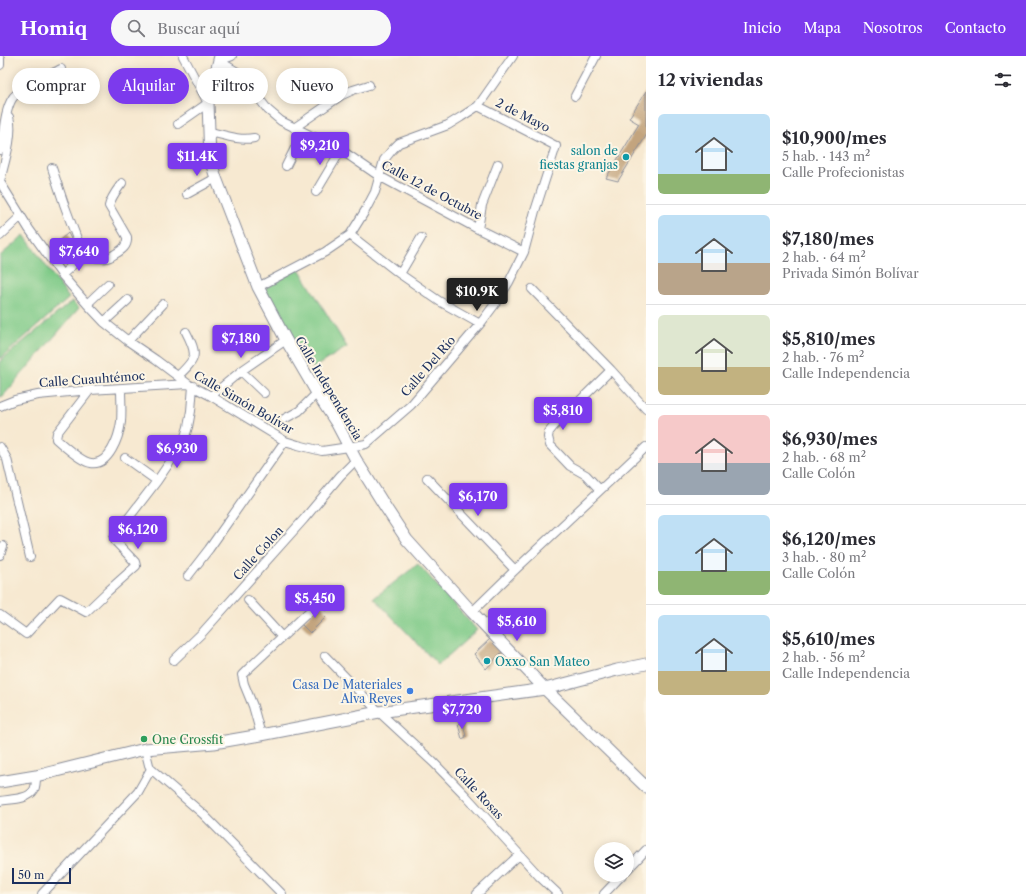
<!DOCTYPE html>
<html lang="es">
<meta charset="utf-8">
<style>
:root{--surface:#fff;--page:#f7f7f7;--text:#2b2b33;--muted:#7c7c81;--line:#e1e1e2;--accent:#7c3aed}
body{margin:0;font-family:"Libre Caslon Text",serif;background:var(--page);color:var(--text);height:100vh;display:flex;flex-direction:column;font-size:15px;white-space:nowrap}
*{box-sizing:border-box;margin:0}
p{font-size:13px;color:var(--muted)}
.icon{flex:none;width:22px;height:22px;fill:none;stroke:currentColor;stroke-width:2;stroke-linecap:round;stroke-linejoin:round}
.map{position:relative;flex:1;overflow:hidden}
.side{display:flex;flex-direction:column;background:var(--surface);width:380px}
.side>*{flex:none}
.hud{position:absolute;left:12px;top:12px;width:380px;height:36px;display:flex;gap:8px}
.tools{position:absolute;left:594px;top:786px;display:grid;gap:8px}
.tools a{display:grid;place-items:center;width:40px;height:40px;border-radius:50%;background:var(--surface);box-shadow:0 2px 10px #0003;font-size:20px}
.scale{position:absolute;left:12px;bottom:10px;width:59px;box-sizing:border-box;padding-left:4px;border:2px solid #1b2f5e;border-top:0;font-size:11px;line-height:14px;white-space:nowrap;color:#1b2f5e;-webkit-text-stroke:3px #fcf5e5;paint-order:stroke}
.price{position:absolute;translate:-50% -34px;padding:0 9px;border-radius:4px;background:var(--accent);color:#fff;font-size:13px;line-height:26px;filter:drop-shadow(0 1px 2px #0008)}
.price::after{content:'';position:absolute;left:50%;top:24px;width:12px;height:9px;margin-left:-6px;background:inherit;clip-path:polygon(0 0,100% 0,50% 100%)}
.price.current{background:#222;color:#fff}
ul{padding:0;list-style:none}
li{display:flex;align-items:center;gap:12px;height:100px;padding:0 12px}
li+li{border-top:1px solid var(--line)}
li span{display:grid;place-items:center;flex:none;width:112px;height:80px;border-radius:6px;color:#555}
li>.icon{margin-inline-start:auto}
span .icon{width:48px;height:48px;fill:#fffc;stroke-width:1}
li b{font-size:17px}
h2{display:flex;justify-content:space-between;align-items:center;height:48px;padding:0 12px;font-size:17px}
.chip{padding:0 14px;border-radius:18px;background:var(--surface);box-shadow:0 2px 10px #0003;font-size:14px;line-height:36px}
.chip.current{background:var(--accent);color:#fff}
header{display:flex;align-items:center;gap:24px;box-sizing:border-box;height:56px;padding:0 20px;background:var(--accent);color:#fff}
header strong{font-size:19px}
nav{display:flex;gap:22px;margin-inline-start:auto;font-size:14px}
.search{width:280px;height:36px;background:var(--page);display:flex;align-items:center;gap:10px;box-sizing:border-box;padding:0 14px;border-radius:22px;color:var(--muted);font-size:15px}
main{display:flex;flex:1;min-height:0}
.map>svg:first-child{display:block}
.green{fill:#7fca88;stroke:#4d7c73}
.building{fill:#c3a47e}
.lines{fill:none;stroke-linecap:round;stroke-linejoin:round}
.street-casing{stroke:#898c98;stroke-width:10}
.secondary-casing{stroke:#898c98;stroke-width:13}
.street{stroke:#fff;stroke-width:8}
.secondary{stroke:#fff;stroke-width:11}
.culture-dot{fill:#0f9aa8;stroke:#fcf5e5;stroke-width:1.5}
.shop-dot{fill:#3f7fe0;stroke:#fcf5e5;stroke-width:1.5}
.leisure-dot{fill:#2e9e5b;stroke:#fcf5e5;stroke-width:1.5}
.labels{text-anchor:middle;dominant-baseline:central;stroke-width:4;stroke-linejoin:round;paint-order:stroke}
.street-label{font-size:12px;fill:#1b2f5e;stroke:#fcf5e5}
.culture-label{font-size:12px;fill:#0d838f;stroke:#fcf5e5;text-anchor:end}
.shop-label{font-size:12px;fill:#366cbe;stroke:#fcf5e5;text-anchor:end}
.leisure-label{font-size:12px;fill:#27864d;stroke:#fcf5e5;text-anchor:start}
</style>
<header>
<strong>Homiq</strong>
<div class="search"><svg class="icon" aria-label="search" viewBox="0 0 24 24"><circle cx="10" cy="10" r="6"/><path d="M15 15l6 6"/></svg>Buscar aquí</div>
<nav><a>Inicio</a><a>Mapa</a><a>Nosotros</a><a>Contacto</a></nav>
</header>
<main>
<div class="map">
<svg width="646" height="838" viewBox="0 0 646 838">
<rect width="100%" height="100%" fill="#fcf5e5"/>
<filter id="ink" filterUnits="userSpaceOnUse"><feTurbulence type="fractalNoise" baseFrequency=".025" numOctaves="2"/><feDisplacementMap in="SourceGraphic" scale="8" xChannelSelector="R" yChannelSelector="G"/><feConvolveMatrix kernelMatrix="1 2 1 2 8 2 1 2 1" color-interpolation-filters="sRGB"/></filter>
<filter id="wash" filterUnits="userSpaceOnUse"><feTurbulence type="fractalNoise" baseFrequency=".012" numOctaves="4" result="noise"/><feDisplacementMap in="SourceGraphic" scale="16" xChannelSelector="R" yChannelSelector="G"/><feGaussianBlur stdDeviation="0.9" result="paint"/><feColorMatrix in="noise" values="0 0 0 0 0 0 0 0 0 0 0 0 0 0 0 0 0 1.4 0 .05"/><feComposite in="paint" operator="in"/></filter>
<g filter="url(#wash)">
<rect width="100%" height="100%" fill="#f7e9d1"/>
<path class="green" d="M24,179l45,63 -69,61v-103z
M298,211l49,80 -34,21 -49,-79z
M72,245l7,7 -76,88 -3,1v-36z
M418,508l59,66 -39,35 -64,-67z"/>
<g id="blocks">
<path class="building" d="M646,35v45l-28,45 -12,-3 33,-54 -10,-6z
M68,177l9,18 -12,10 -13,-14z
M320,549l9,9 -19,19 -9,-9z
M490,583l12,13 -16,17 -12,-15z
M463,666l3,15 -4,2 -4,-15z"/>
</g>
</g>
<g filter="url(#ink)">
<use href="#blocks" fill-opacity="0" stroke="#898c98" stroke-width="1"/>
<g class="lines">
<defs>
<path id="street" d="M219,5l20,12 6,5 16,23 7,9 13,11 60,29 38,26 99,53 46,23
M219,5l13,-5
M0,9v-6
M575,40l21,-40
M178,68l30,-21 -25,-47
M294,72l48,-33 11,-5 16,-5
M210,76c14,3 29,9 44,6
M0,94c4,-16 4,-38 12,-51 5,-10 38,-24 49,-30
M178,104l32,-1
M286,110l17,-34
M52,112l12,36 19,51
M0,125c4,-17 14,-47 9,-64
M0,126l29,47 33,46 25,29 17,18 24,19 28,19 32,24 23,12 74,45 13,4 24,6 27,-4 17,-3 45,-39 69,-81 15,-20 14,-22 15,-30 11,-41 21,-65 -78,-40
M316,136l25,-42
M187,138l29,-16
M478,173l4,-24 16,-41
M350,179l50,39 39,27 41,23
M0,180l21,-20
M83,199c7,1 16,4 23,3 4,0 6,-2 9,-4 7,-4 13,-8 12,-17l-18,-31c2,-9 8,-16 13,-23
M400,218l21,-36
M62,219l21,-20
M258,231l67,-35 25,-17 15,-24 10,-19 9,-32 8,-10 7,-7 49,-18 13,-8 17,-11 35,-50
M532,233l79,81 35,39
M87,248l21,-20
M104,266l24,-22
M128,285l35,-37
M241,315l23,22
M178,320c19,-18 20,-21 8,-44
M90,334l-33,43 -1,6c7,6 25,23 35,24 18,3 28,-26 30,-41 1,-11 0,-22 0,-33
M211,340l30,-25 45,-31
M0,350l15,-6 23,-5 52,-5 98,-6
M284,363l15,-8 18,-18
M0,391l7,12 23,98
M125,402l32,23
M427,422l88,92
M600,434l-14,-15 -16,-9 -20,-21 -2,-8 1,-5 4,-5 58,-57
M0,499l3,-9
M188,520l21,-27 76,-108
M248,544l34,37
M472,556l43,-42 131,-123
M0,559l26,19 34,-36 26,14 22,-21 28,-25 -1,-4 -19,-20 -2,-3v-2l43,-56 26,-38 5,-16 3,-16 2,-25
M325,600l54,56 55,51 32,33 73,80 19,18
M174,604l28,-27 102,-114 36,-43 16,-16
M261,679l-8,-29 -9,-22 -2,-9 5,-5 68,-64
M151,713l52,45 79,80
M0,745c10,-2 28,-1 34,-11 2,-4 2,-9 2,-14
M627,814l19,-20
M42,838l96,-102 13,-23 -2,-4 -4,-16
M477,838l42,-39
M604,838l18,-19"/>
<path id="secondary" d="M220,0l-12,47 2,56 6,19 42,109 28,53 31,53 20,31 19,36 30,48 21,32 65,72 73,77 101,98
M0,726l36,-6 109,-27 69,-6 47,-8 118,-23 166,-23 72,-19 29,-6"/>
</defs>
<use href="#street" class="street-casing"/>
<use href="#secondary" class="secondary-casing"/>
<use href="#street" class="street"/>
<use href="#secondary" class="secondary"/>
</g>
</g>
<g class="culture-dot">
<circle cx="626" cy="101" r="4"/>
<circle cx="487" cy="605" r="4"/>
</g>
<circle class="shop-dot" cx="410" cy="635" r="4"/>
<circle class="leisure-dot" cx="144" cy="683" r="4"/>
<g class="labels">
<g class="street-label">
<text transform="translate(523 59) rotate(27)">2 de Mayo</text>
<text transform="translate(432 134) rotate(28)">Calle 12 de Octubre</text>
<text transform="translate(428 310) rotate(-49)">Calle Del Río</text>
<text transform="translate(92 323) rotate(-4)">Calle Cuauhtémoc</text>
<text transform="translate(329 332) rotate(59)">Calle Independencia</text>
<text transform="translate(244 346) rotate(30)">Calle Simón Bolívar</text>
<text transform="translate(258 497) rotate(-48)">Calle Colon</text>
<text transform="translate(479 737) rotate(47)">Calle Rosas</text>
</g>
<g class="culture-label">
<text x="618" y="94">salon de<tspan x="618" dy="14">fiestas granjas</tspan></text>
<text x="495" y="605" text-anchor="start">Oxxo San Mateo</text>
</g>
<g class="shop-label">
<text x="402" y="628">Casa De Materiales<tspan x="402" dy="14">Alva Reyes</tspan></text>
</g>
<g class="leisure-label">
<text x="152" y="683">One Crossfit</text>
</g>
</g>
</svg>
<div class="tools">
<a><svg class="icon" aria-label="layers" viewBox="0 0 24 24"><path d="M12 4l9 5-9 5-9-5zM3 14l9 5 9-5"/></svg></a>
</div>
<div class="scale">50 m</div>
<b class="price" style="left:320px;top:110px">$9,210</b>
<b class="price" style="left:197px;top:121px">$11.4K</b>
<b class="price" style="left:79px;top:216px">$7,640</b>
<b class="price current" style="left:477px;top:256px">$10.9K</b>
<b class="price" style="left:241px;top:303px">$7,180</b>
<b class="price" style="left:563px;top:375px">$5,810</b>
<b class="price" style="left:177px;top:413px">$6,930</b>
<b class="price" style="left:478px;top:461px">$6,170</b>
<b class="price" style="left:138px;top:494px">$6,120</b>
<b class="price" style="left:315px;top:563px">$5,450</b>
<b class="price" style="left:517px;top:586px">$5,610</b>
<b class="price" style="left:462px;top:674px">$7,720</b>
<div class="hud">
<a class="chip">Comprar</a>
<a class="chip current">Alquilar</a>
<a class="chip">Filtros</a>
<a class="chip">Nuevo</a>
</div>
</div>
<section class="side">
<h2>12 viviendas<svg class="icon" aria-label="filters" viewBox="0 0 24 24"><path d="M4 7h16M4 17h16"/><circle cx="9" cy="7" r="2"/><circle cx="15" cy="17" r="2"/></svg></h2>
<ul>
<li><span style="background:linear-gradient(#bfe0f5 75%,#8fb573 0)"><svg class="icon" aria-label="home" viewBox="0 0 24 24"><path d="M3 11l9-7 9 7M6 9v11h12V9"/></svg></span><div><b>$10,900/mes</b><p>5 hab. · 143 m²</p><p>Calle Profecionistas</p></div></li>
<li><span style="background:linear-gradient(#bfe0f5 60%,#b9a48a 0)"><svg class="icon" aria-label="home" viewBox="0 0 24 24"><path d="M3 11l9-7 9 7M6 9v11h12V9"/></svg></span><div><b>$7,180/mes</b><p>2 hab. · 64 m²</p><p>Privada Simón Bolívar</p></div></li>
<li><span style="background:linear-gradient(#dfe7d0 65%,#c2b280 0)"><svg class="icon" aria-label="home" viewBox="0 0 24 24"><path d="M3 11l9-7 9 7M6 9v11h12V9"/></svg></span><div><b>$5,810/mes</b><p>2 hab. · 76 m²</p><p>Calle Independencia</p></div></li>
<li><span style="background:linear-gradient(#f6c9c9 60%,#9aa5b1 0)"><svg class="icon" aria-label="home" viewBox="0 0 24 24"><path d="M3 11l9-7 9 7M6 9v11h12V9"/></svg></span><div><b>$6,930/mes</b><p>2 hab. · 68 m²</p><p>Calle Colón</p></div></li>
<li><span style="background:linear-gradient(#bfe0f5 70%,#8fb573 0)"><svg class="icon" aria-label="home" viewBox="0 0 24 24"><path d="M3 11l9-7 9 7M6 9v11h12V9"/></svg></span><div><b>$6,120/mes</b><p>3 hab. · 80 m²</p><p>Calle Colón</p></div></li>
<li><span style="background:linear-gradient(#bfe0f5 70%,#c2b280 0)"><svg class="icon" aria-label="home" viewBox="0 0 24 24"><path d="M3 11l9-7 9 7M6 9v11h12V9"/></svg></span><div><b>$5,610/mes</b><p>2 hab. · 56 m²</p><p>Calle Independencia</p></div></li>
</ul>
</section>
</main>
